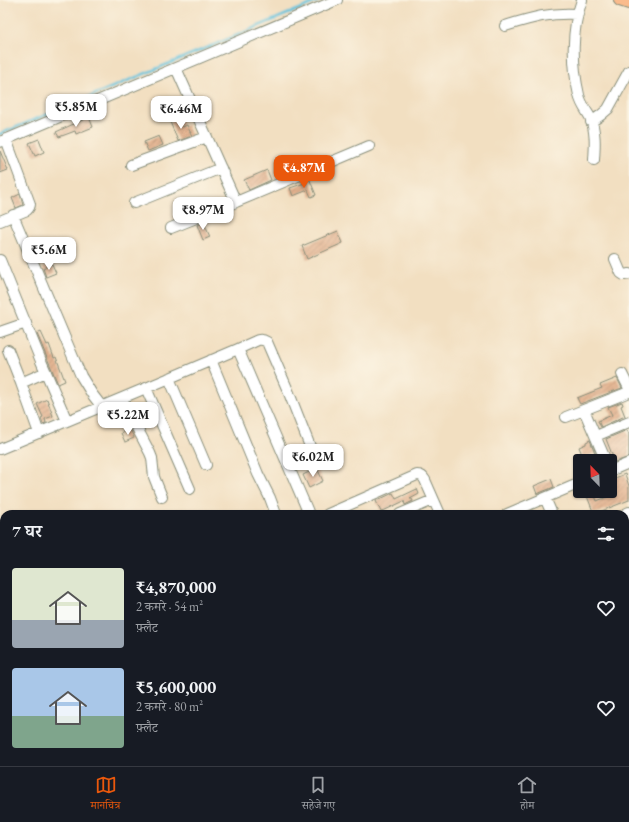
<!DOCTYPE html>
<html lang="hi">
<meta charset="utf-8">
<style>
:root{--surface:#171b24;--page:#20242c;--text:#f1f3f6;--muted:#9ea1a6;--line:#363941;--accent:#ea580c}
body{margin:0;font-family:"EB Garamond","Noto Serif Devanagari",serif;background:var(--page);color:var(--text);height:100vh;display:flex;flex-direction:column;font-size:15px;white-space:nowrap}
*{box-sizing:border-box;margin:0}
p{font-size:13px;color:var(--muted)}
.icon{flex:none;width:22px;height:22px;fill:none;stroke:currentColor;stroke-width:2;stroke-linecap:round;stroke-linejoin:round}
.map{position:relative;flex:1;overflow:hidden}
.drawer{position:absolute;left:0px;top:510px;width:629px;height:256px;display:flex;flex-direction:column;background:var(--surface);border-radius:12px 12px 0 0;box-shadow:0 1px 3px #0004}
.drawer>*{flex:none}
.needle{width:26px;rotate:337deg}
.controls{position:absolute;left:573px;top:454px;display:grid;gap:8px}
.controls a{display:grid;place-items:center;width:44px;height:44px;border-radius:4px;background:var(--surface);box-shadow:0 1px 3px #0004;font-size:20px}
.price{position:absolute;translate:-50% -34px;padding:0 9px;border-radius:8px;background:#fff;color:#222;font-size:13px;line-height:26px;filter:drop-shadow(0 1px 2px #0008)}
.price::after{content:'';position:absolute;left:50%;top:24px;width:12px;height:9px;margin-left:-6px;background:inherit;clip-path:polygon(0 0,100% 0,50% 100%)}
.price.on{background:var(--accent);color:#fff}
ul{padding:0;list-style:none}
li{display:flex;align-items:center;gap:12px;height:100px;padding:0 12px}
li span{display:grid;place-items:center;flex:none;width:112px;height:80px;border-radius:4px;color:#555}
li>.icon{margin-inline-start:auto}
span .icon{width:48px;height:48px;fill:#fffc;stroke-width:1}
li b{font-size:17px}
h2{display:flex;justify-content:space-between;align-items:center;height:48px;padding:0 12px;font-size:17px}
.menu{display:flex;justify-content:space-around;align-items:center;height:56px;border-top:1px solid var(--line);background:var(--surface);font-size:11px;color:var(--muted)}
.menu a{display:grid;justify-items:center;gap:2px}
.menu .on{color:var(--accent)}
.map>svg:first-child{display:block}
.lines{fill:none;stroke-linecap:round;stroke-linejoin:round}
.stream{stroke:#60c3de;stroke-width:2.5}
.building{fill:url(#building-hatch)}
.minor-casing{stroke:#888e7a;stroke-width:12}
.major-casing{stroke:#888e7a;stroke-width:14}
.minor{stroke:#fff;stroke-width:10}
.major{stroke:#fabb8c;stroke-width:12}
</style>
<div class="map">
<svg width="629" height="766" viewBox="0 0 629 766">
<defs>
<pattern id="building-hatch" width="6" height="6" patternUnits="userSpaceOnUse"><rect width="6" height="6" fill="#e3b28f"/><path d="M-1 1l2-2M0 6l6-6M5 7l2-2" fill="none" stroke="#b79276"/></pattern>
</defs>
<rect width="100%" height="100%" fill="#fcf5e5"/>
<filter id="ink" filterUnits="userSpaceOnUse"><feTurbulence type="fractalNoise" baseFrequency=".025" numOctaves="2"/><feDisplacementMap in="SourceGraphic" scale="8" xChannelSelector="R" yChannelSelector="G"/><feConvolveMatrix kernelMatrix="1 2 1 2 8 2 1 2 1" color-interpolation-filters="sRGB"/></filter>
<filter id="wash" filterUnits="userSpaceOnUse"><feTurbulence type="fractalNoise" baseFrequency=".012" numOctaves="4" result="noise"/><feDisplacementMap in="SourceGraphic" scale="16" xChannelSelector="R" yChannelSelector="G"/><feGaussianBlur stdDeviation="0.9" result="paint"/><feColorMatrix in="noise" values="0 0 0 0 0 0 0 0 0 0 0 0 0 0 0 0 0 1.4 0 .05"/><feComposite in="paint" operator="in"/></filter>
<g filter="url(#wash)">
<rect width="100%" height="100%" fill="#f2dfc1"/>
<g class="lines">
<path class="stream" d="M0,134l321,-134"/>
</g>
<g id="blocks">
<path class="building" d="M89,117l4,10 -17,7 -1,-3 -16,6 -3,-5z
M180,118l3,9 4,-2 5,11 -14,5 -8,-19z
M159,136l4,9 -15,6 -4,-9z
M39,139l5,13 -9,4 -6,-13z
M0,151l8,19 -8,3z
M267,170l4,10 -22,10 -5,-10z
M309,178l7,17 -5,2 -3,-7 -15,6 -3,-8 15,-5 -1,-3z
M20,194l3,11 -7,3 -4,-10z
M204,223l6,14 -7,3 -6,-15z
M338,231l5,12 -36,16 -5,-13z
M52,264l4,9 -10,4 -3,-9z
M41,332l6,13 2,-1 5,14 2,-1 9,24 -7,3 -21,-50z
M617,378l5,10 -42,16 -3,-6 25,-10 -2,-3z
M47,399l6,17 -8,3 1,4 -3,1 -2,-6 2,-1 -6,-13z
M622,402l1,3 -2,1 4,10 -24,11 -3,-6 14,-6 -4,-8z
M130,429l4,9 -9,4 -4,-9z
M627,430l2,4v23l-14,5 -9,-23z
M590,440l5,13 -12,4 -4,-10 7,-3v-2z
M317,468l6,13 -14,7 -6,-13z
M625,474l4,12v14l-35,14 -9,-23h8l4,10 17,-7 -4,-10v-4z
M551,479l3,8 -17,7 -3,-8z
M417,489l2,5 -9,5h2l1,2 -8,4 -1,-4 -23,11 -5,-11 17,-8 3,6z"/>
</g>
</g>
<g filter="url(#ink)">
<use href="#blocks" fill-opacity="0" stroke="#888e7a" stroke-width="1"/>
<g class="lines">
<defs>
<path id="minor" d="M582,0c-11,30 -10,65 -3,95 2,9 7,15 11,22 6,14 5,29 4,43
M505,26c26,-8 45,-14 73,-12
M176,68l60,134 133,-56
M591,122l10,-7 7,-6 21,-38
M0,142l337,-142
M131,165l76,-28
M134,203l87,-35
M13,215l68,161 11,18 10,13
M0,221l27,-11c2,-2 3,-3 3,-6l-24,-65
M171,228l65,-26
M615,259l6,14 3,2 5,-1
M0,260l41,101 26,60
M0,332l26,-9
M238,349l20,-9c4,-1 6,0 9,2l22,51 22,56
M8,350l13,33 18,50
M211,360l47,114 12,24 6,16
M622,374l7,14
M169,378l37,87
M21,383l25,-11
M146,388l44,101
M122,399l28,54 2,5 2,19 8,20
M584,410l22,51
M566,417l63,-25
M596,436l33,-14
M0,449l146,-61 92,-39 71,165
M610,471l19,-8
M545,498l7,16
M328,514l89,-39c5,0 6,2 8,5l15,34
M400,514l33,-14
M507,514l73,-31
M625,514l4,-2
M625,547l4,-1
M625,618l4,-1
M625,679l4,9
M625,707l4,-2"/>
<path id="major" d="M620,0l9,3"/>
</defs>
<use href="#minor" class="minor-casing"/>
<use href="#major" class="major-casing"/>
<use href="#minor" class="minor"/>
<use href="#major" class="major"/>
</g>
</g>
</svg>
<div class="controls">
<a><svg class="needle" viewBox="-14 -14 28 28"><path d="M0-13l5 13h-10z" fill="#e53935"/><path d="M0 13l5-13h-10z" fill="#9ea1a6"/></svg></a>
</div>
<b class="price" style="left:76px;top:128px">₹5.85M</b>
<b class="price" style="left:181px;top:130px">₹6.46M</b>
<b class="price on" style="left:304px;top:189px">₹4.87M</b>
<b class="price" style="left:203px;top:231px">₹8.97M</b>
<b class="price" style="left:49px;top:271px">₹5.6M</b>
<b class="price" style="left:128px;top:436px">₹5.22M</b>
<b class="price" style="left:313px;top:478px">₹6.02M</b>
<section class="drawer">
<h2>7 घर<svg class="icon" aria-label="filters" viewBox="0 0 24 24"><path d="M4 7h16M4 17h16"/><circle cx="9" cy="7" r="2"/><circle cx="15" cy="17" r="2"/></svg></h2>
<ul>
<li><span style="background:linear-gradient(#dfe7d0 65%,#9aa5b1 0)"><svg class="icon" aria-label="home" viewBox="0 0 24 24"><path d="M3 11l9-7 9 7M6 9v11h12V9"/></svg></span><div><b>₹4,870,000</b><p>2 कमरे · 54 m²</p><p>फ़्लैट</p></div><svg class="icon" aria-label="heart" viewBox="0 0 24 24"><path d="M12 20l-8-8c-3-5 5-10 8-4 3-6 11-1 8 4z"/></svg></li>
<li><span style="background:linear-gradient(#a9c7e8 60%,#7fa58c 0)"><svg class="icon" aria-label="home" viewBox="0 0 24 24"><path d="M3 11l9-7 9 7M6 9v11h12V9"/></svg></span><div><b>₹5,600,000</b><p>2 कमरे · 80 m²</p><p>फ़्लैट</p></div><svg class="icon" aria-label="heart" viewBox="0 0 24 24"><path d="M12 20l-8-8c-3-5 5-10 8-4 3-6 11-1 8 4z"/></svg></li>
</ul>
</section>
</div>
<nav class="menu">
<a class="on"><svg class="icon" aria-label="map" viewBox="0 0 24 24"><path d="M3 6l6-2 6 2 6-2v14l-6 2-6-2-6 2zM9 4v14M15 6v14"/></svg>मानचित्र</a>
<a><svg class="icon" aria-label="saved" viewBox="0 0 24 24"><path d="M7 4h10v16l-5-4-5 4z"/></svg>सहेजे गए</a>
<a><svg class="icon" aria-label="home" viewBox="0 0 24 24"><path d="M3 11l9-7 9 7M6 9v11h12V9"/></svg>होम</a>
</nav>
